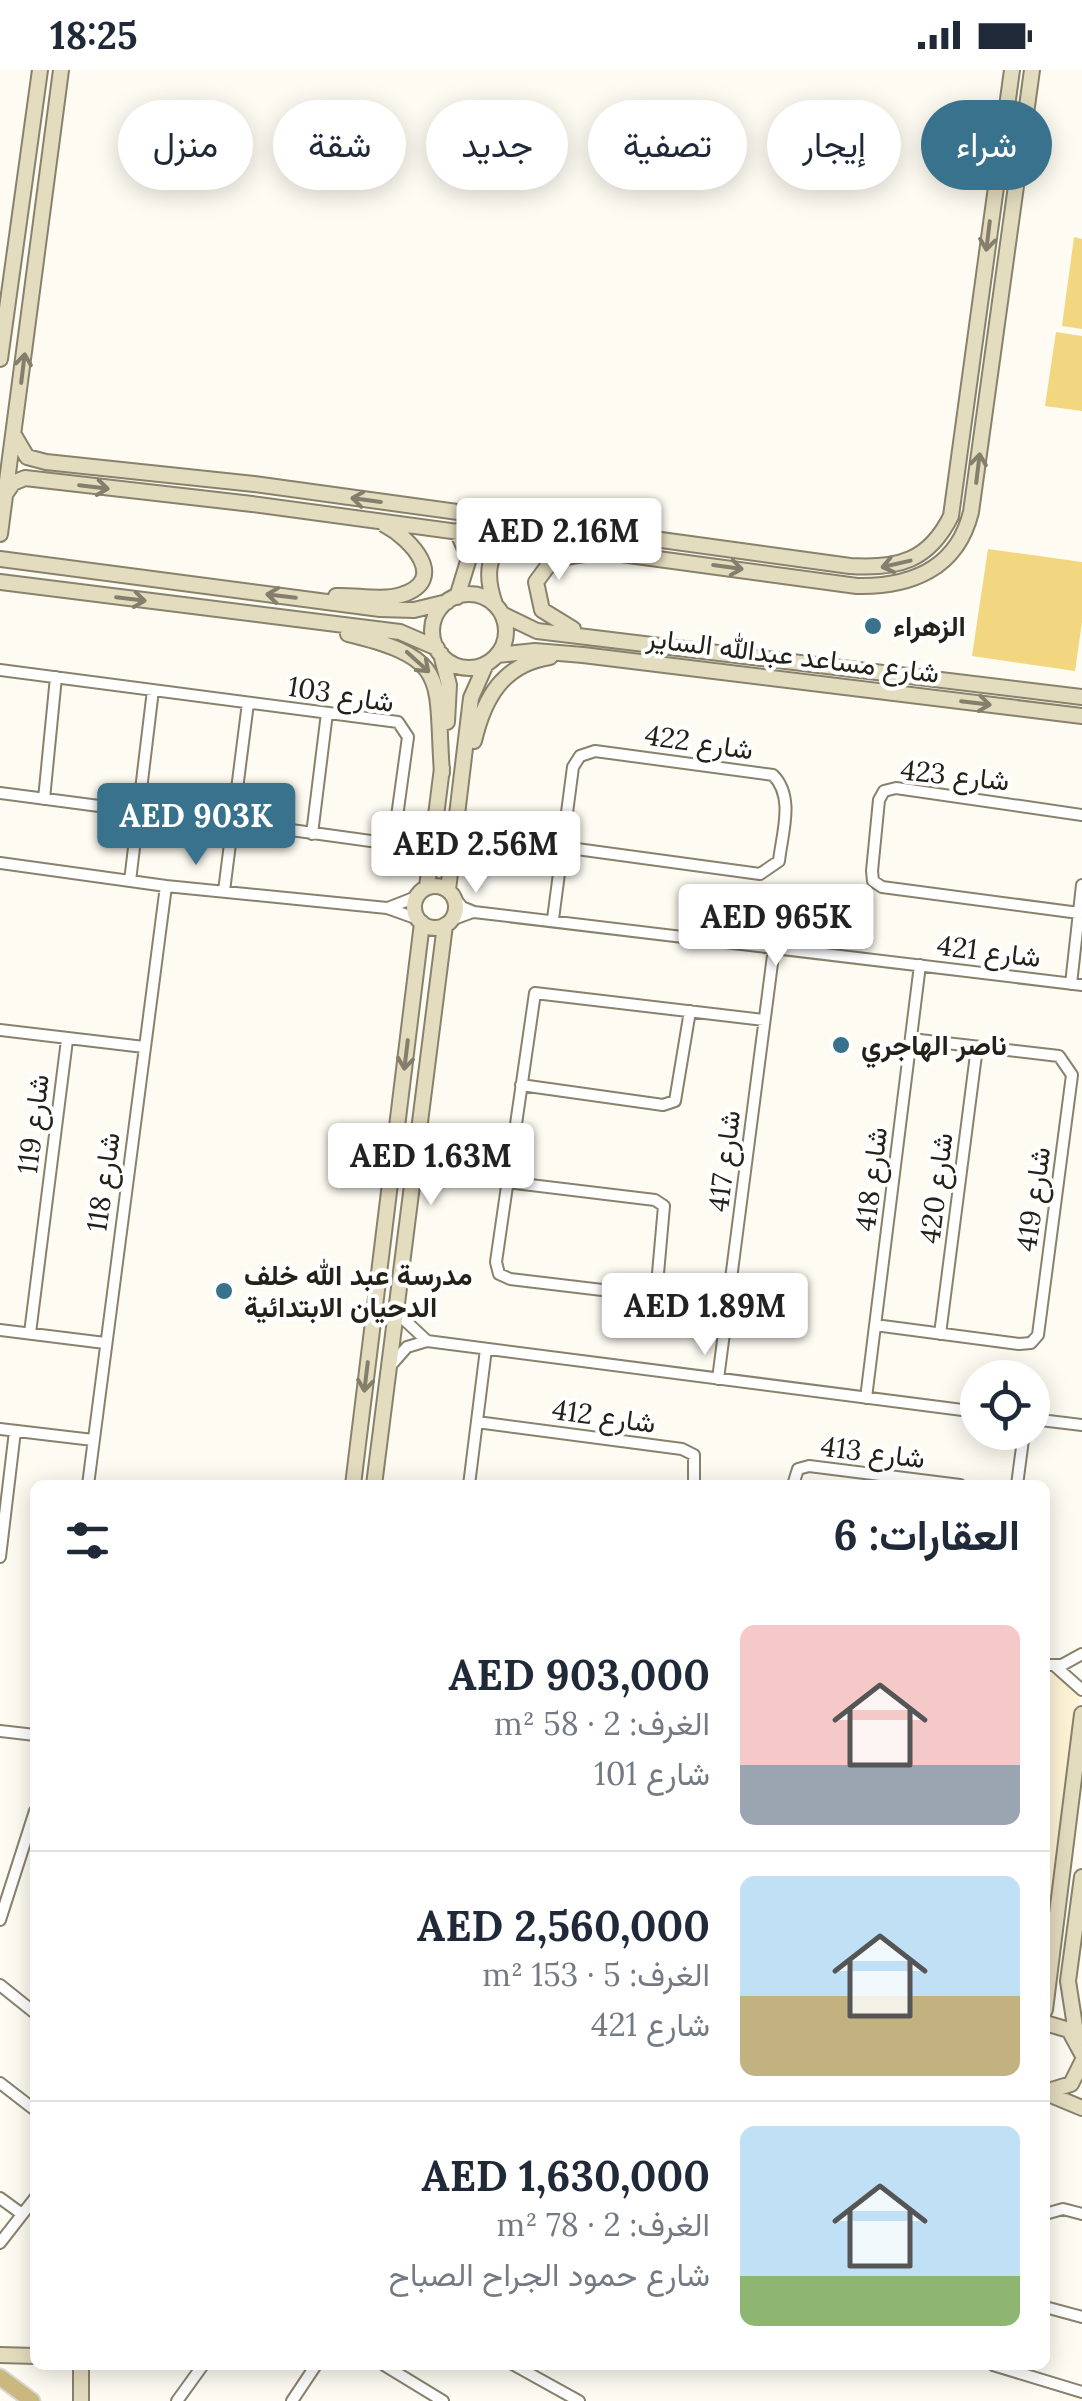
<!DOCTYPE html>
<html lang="ar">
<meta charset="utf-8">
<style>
:root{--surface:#fff;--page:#f2f2f3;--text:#1f2937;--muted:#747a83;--line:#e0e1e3;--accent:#39728c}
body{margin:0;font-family:Lora,Vazirmatn,serif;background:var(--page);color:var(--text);direction:rtl;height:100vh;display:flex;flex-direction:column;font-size:38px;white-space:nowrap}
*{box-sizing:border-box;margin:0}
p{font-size:32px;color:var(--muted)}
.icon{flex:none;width:55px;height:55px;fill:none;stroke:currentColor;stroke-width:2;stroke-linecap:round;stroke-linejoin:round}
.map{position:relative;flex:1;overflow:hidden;direction:ltr}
.sheet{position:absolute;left:30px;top:1410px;width:1020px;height:890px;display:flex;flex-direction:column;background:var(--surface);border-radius:15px;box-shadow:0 5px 25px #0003;direction:rtl}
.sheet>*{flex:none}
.guide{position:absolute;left:30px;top:30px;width:1022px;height:90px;direction:rtl;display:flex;gap:20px}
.tools{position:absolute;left:960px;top:1290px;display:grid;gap:20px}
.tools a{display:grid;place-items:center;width:90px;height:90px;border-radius:50%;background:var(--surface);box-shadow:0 5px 25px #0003;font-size:50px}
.price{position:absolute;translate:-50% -85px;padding:0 22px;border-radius:10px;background:#fff;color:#222;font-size:32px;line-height:65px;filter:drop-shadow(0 2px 5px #0008)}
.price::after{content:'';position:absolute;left:50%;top:60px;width:30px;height:22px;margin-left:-15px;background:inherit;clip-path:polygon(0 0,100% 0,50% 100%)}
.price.current{background:var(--accent);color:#fff}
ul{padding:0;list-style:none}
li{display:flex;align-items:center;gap:30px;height:250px;padding:0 30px}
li+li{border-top:2px solid var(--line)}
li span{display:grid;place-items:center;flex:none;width:280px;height:200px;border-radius:15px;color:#555}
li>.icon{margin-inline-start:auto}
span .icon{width:120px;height:120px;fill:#fffc;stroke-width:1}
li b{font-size:42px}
h2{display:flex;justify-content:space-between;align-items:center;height:120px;padding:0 30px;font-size:42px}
.tag{padding:0 35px;border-radius:45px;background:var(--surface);box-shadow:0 5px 25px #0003;font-size:35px;line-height:90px}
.tag.current{background:var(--accent);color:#fff}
.status{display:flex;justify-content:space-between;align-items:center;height:70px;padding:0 50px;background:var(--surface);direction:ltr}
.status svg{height:28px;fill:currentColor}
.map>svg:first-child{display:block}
.built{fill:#fef4d5}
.green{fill:#f2d680}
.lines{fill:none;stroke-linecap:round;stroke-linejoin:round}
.street-casing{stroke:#88816c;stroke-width:14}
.secondary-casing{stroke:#88816c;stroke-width:18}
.primary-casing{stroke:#d7d7d5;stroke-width:19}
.street{stroke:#fff;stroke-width:10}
.secondary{stroke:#e4dcbf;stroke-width:14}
.primary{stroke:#cab87f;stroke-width:15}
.oneway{stroke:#847e6c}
.poi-dot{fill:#39728c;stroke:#fff;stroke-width:4}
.labels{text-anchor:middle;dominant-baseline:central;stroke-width:8;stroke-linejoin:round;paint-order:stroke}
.poi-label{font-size:28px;font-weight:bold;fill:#232118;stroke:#fff;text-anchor:start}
.street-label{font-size:28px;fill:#232118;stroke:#fff}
</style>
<div class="status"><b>18:25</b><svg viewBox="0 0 49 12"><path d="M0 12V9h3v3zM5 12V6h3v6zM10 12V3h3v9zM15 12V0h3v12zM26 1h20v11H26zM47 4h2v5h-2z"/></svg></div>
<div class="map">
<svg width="1082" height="2331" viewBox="0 0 1082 2331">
<rect width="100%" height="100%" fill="#fefbf2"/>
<path class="built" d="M1045,1603l19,3 16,19 -35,315z"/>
<path class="green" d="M1074,167l8,2v90l-20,-3z
M1056,262l26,4v75l-37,-5z
M988,479l94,13v60l-7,49 -103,-15z"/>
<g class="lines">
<defs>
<path id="street" d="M0,600l398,52 10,15 -13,94 -17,11 -145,-20
M0,723l137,18
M44,729l12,-122
M312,764l15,-121
M0,793l166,23 221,22 31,11
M130,811l23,-191
M224,821l24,-188
M453,826l9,11 12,5 608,73
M388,838l28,-11
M1079,843l-197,-26 -9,-6 -1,-10 7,-71 5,-9 12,-3 186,27
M553,849l20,-152 7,-11 15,-5 178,24c22,22 9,58 6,86l-19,13 -198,-27
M451,850l22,-8
M1071,914l11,-99
M0,960l144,17
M521,1015l142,20 12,-4 15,-90
M506,1112l149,18 9,6 -8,90
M728,1235l-218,-26 -11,-5 -3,-12 39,-269 229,27
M396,1242l30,28
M875,1255l144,19 12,-1 7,-8 34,-260 -13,-19 -148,-17
M0,1260l105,13
M30,1263l37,-293
M940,1264l37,-287
M392,1294l15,-17 20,-6 551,71
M718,1309l56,-431
M866,1328l54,-433
M1032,1349l50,6
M477,1352l205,27 12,6v30
M0,1359l93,11
M88,1415l78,-599
M469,1415l17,-136
M793,1415l5,-16 11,-3 151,19
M1017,1415l7,-53
M0,1487l15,-126
M1045,1595h17l20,-11
M1055,1596l27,24
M0,1661l35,4
M0,1850l35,-109
M0,1915l35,28
M0,2013l35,27
M0,2128l22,16
M1045,2144l18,-5 19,5
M0,2173l35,-45
M1045,2237l37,10
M384,2295l59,36
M514,2295l65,36
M993,2295l89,27
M177,2331l26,-36
M292,2331l24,-36"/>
<path id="secondary" d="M0,289l40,-289
M14,365l13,22 19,5 208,22 596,82c48,3 79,-5 101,-50l61,-446
M4,426l9,-13 12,-5 227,26 605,82c54,1 100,-17 114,-74l61,-442
M0,464l61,-464
M0,489l380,50 34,1 33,-8
M0,512l400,50 37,16
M432 561a37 37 0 1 1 74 0a37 37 0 1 1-74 0Z
M336,526c20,-1 45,5 65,-1 49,-15 9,-57 -16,-70
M457,527l12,-39 -12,-27
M495,534c-9,-25 -10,-50 14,-67
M502,544l35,17 545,66
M573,559l-31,-19 -6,-28 17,-23 31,-5
M348,564c104,25 87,45 94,139
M441,584l8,31 -2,37
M497,585l38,-4 48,4 499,61
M474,671c10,-43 29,-77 76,-84
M414 837a21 21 0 1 1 42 0a21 21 0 1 1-42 0Z
M427,817l15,-119
M448,820l23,-192 15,-34
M353,1415l69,-562
M374,1415l71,-560
M1045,1940l37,-296
M1045,1953l24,7 13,24
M1077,1969l-9,-58 14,-104
M1045,2022l26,-8 11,-22
M1046,2023l36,15
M0,2285l35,1
M81,2331v-36"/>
<path id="primary" d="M0,2307l32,24"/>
</defs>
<use href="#street" class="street-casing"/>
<use href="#secondary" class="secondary-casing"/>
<use href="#primary" class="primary-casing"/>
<use href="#street" class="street"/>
<use href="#secondary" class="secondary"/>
<use href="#primary" class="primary"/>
</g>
<defs><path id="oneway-shaft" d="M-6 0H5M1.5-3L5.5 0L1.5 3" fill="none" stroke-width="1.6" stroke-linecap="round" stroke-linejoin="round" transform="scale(2.5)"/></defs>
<g class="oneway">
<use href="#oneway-shaft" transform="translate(988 166) rotate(97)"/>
<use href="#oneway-shaft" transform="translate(23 298) rotate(-83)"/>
<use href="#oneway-shaft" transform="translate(978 398) rotate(-83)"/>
<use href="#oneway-shaft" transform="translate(94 417) rotate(7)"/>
<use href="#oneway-shaft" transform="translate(366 430) rotate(-172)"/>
<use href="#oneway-shaft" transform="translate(896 494) rotate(167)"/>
<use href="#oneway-shaft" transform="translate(728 497) rotate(8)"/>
<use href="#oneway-shaft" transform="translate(281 526) rotate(-173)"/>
<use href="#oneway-shaft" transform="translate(131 529) rotate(7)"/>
<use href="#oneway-shaft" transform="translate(418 592) rotate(42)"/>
<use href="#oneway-shaft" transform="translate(976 633) rotate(7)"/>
<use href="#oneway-shaft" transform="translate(406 985) rotate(97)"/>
<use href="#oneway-shaft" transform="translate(366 1307) rotate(97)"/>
</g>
<g class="poi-dot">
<circle cx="873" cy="556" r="10"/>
<circle cx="841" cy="975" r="10"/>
<circle cx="224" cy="1221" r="10"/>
</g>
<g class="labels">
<g class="poi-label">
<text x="893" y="556">الزهراء</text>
<text x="861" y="975">ناصر الهاجري</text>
<text x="244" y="1205">مدرسة عبد الله خلف<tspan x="244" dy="32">الدحيان الابتدائية</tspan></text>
</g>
<g class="street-label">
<text transform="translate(793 585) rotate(7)">شارع مساعد عبدالله الساير</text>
<text transform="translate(341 624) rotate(9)">شارع 103</text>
<text transform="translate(699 672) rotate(8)">شارع 422</text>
<text transform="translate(955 705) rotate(6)">شارع 423</text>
<text transform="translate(989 881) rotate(7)">شارع 421</text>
<text transform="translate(33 1054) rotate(-83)">شارع 119</text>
<text transform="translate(724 1091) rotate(-83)">شارع 417</text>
<text transform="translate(871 1109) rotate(-83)">شارع 418</text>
<text transform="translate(103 1112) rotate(-82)">شارع 118</text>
<text transform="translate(936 1118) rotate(-83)">شارع 420</text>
<text transform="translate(1033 1129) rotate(-82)">شارع 419</text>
<text transform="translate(604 1346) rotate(8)">شارع 412</text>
<text transform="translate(873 1382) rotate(7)">شارع 413</text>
</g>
</g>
</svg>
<div class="tools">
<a><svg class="icon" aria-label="locate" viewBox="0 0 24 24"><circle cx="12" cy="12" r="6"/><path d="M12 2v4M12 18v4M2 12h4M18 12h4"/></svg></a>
</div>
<b class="price" style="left:559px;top:513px">AED 2.16M</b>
<b class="price current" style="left:196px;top:798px">AED 903K</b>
<b class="price" style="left:476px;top:826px">AED 2.56M</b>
<b class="price" style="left:776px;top:899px">AED 965K</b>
<b class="price" style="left:431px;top:1138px">AED 1.63M</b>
<b class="price" style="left:705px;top:1288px">AED 1.89M</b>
<div class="guide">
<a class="tag current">شراء</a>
<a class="tag">إيجار</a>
<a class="tag">تصفية</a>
<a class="tag">جديد</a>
<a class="tag">شقة</a>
<a class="tag">منزل</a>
</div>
<section class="sheet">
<h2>العقارات: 6<svg class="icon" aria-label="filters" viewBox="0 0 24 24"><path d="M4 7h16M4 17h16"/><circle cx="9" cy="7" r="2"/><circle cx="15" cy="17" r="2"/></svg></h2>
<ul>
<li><span style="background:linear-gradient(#f6c9c9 70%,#9aa5b1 0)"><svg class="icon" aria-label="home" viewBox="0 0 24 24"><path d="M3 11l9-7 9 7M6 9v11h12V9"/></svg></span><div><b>AED 903,000</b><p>الغرف: 2 · 58 m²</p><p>شارع 101</p></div></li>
<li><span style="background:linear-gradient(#bfe0f5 60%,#c2b280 0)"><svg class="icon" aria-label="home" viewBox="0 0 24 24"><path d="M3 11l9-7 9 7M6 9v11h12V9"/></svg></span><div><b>AED 2,560,000</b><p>الغرف: 5 · 153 m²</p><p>شارع 421</p></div></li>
<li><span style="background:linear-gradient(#bfe0f5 75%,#8fb573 0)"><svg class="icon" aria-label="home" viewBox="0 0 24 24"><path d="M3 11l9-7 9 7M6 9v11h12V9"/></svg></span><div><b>AED 1,630,000</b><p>الغرف: 2 · 78 m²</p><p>شارع حمود الجراح الصباح</p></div></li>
</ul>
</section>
</div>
